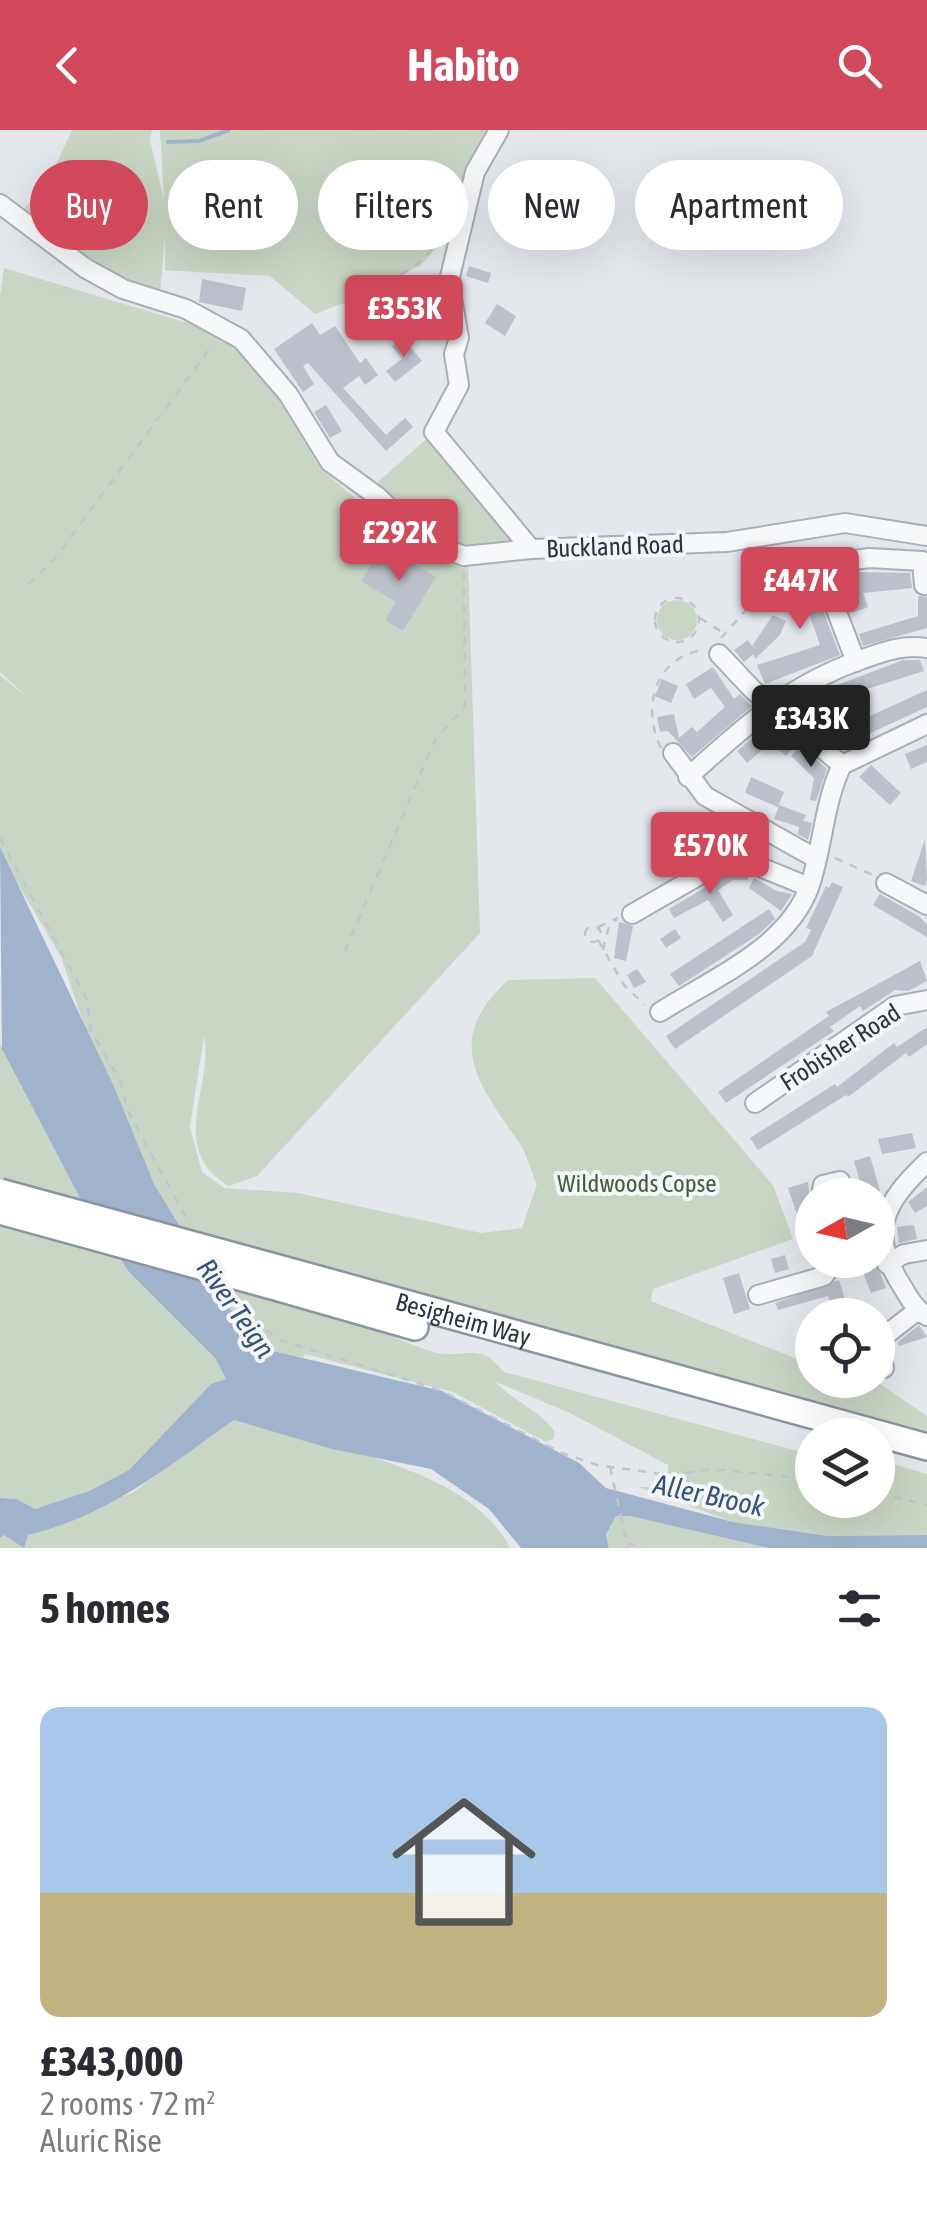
<!DOCTYPE html>
<meta charset="utf-8">
<style>
:root{--surface:#fff;--page:#f7f7f7;--text:#2b2b33;--muted:#7c7c81;--accent:#d1495b}
body{margin:0;font-family:"Asap Condensed",sans-serif;background:var(--page);color:var(--text);height:100vh;display:flex;flex-direction:column;font-size:38px;white-space:nowrap}
*{box-sizing:border-box;margin:0}
p{font-size:32px;color:var(--muted)}
.icon{flex:none;width:55px;height:55px;fill:none;stroke:currentColor;stroke-width:2;stroke-linecap:round;stroke-linejoin:round}
.map{position:relative;height:1418px;overflow:hidden}
.details{display:flex;flex-direction:column;background:var(--surface);flex:1}
.details>*{flex:none}
.banner{position:absolute;left:30px;top:30px;width:868px;height:90px;display:flex;gap:20px}
.needle{width:65px;rotate:262deg}
.fabs{position:absolute;left:795px;top:1048px;display:grid;gap:20px}
.fabs a{display:grid;place-items:center;width:100px;height:100px;border-radius:50%;background:var(--surface);box-shadow:0 10px 40px #0002;font-size:50px}
.price{position:absolute;translate:-50% -85px;padding:0 22px;border-radius:10px;background:var(--accent);color:#fff;font-size:32px;line-height:65px;filter:drop-shadow(0 2px 5px #0008)}
.price::after{content:'';position:absolute;left:50%;top:60px;width:30px;height:22px;margin-left:-15px;background:inherit;clip-path:polygon(0 0,100% 0,50% 100%)}
.price.on{background:#222;color:#fff}
ul{padding:0;list-style:none}
li{display:grid;align-content:center;gap:20px;height:530px;padding:0 40px}
li span{display:grid;place-items:center;height:310px;border-radius:20px;color:#555}
li>.icon{margin-inline-start:auto}
span .icon{width:180px;height:180px;fill:#fffc;stroke-width:1}
li b{font-size:42px}
h2{display:flex;justify-content:space-between;align-items:center;height:120px;padding:0 40px;font-size:42px}
.pill{padding:0 35px;border-radius:45px;background:var(--surface);box-shadow:0 10px 40px #0002;font-size:35px;line-height:90px}
.pill.on{background:var(--accent);color:#fff}
header{display:flex;justify-content:space-between;align-items:center;height:130px;padding:0 40px;background:var(--accent);color:#fff;font-size:45px;font-weight:700}
.map>svg:first-child{display:block}
.green{fill:#c9d6c5}
.water{fill:#9fb4cc}
.lines{fill:none;stroke-linecap:round;stroke-linejoin:round}
.stream{stroke:#9fb4cc;stroke-width:4}
.building{fill:#bbc0ca}
.minor-casing{stroke:#a9aeb7;stroke-width:22}
.highway-casing{stroke:#8b94a3;stroke-width:30}
.path{stroke:#c2c5cb;stroke-width:2.5;stroke-dasharray:8 8;stroke-linecap:butt}
.minor{stroke:#f7f8fa;stroke-width:18}
.highway{stroke:#fff;stroke-width:25}
.highway-bridge-casing{stroke:#8b94a3;stroke-width:30;stroke-linecap:butt}
.highway-bridge{stroke:#fff;stroke-width:25}
.labels{text-anchor:middle;dominant-baseline:central;stroke-width:8;stroke-linejoin:round;paint-order:stroke}
.street-label{font-size:25px;fill:#2b3445;stroke:#f4f6f9}
.park-label{font-size:25px;fill:#3f6138;stroke:#f4f6f9}
.water-label{font-size:28px;font-style:italic;fill:#34527a;stroke:#f4f6f9}
</style>
<header><svg class="icon" aria-label="back" viewBox="0 0 24 24"><path d="M15 5l-7 7 7 7"/></svg>Habito<svg class="icon" aria-label="search" viewBox="0 0 24 24"><circle cx="10" cy="10" r="6"/><path d="M15 15l6 6"/></svg></header>
<div class="map">
<svg width="927" height="1418" viewBox="0 0 927 1418">
<rect width="100%" height="100%" fill="#e4e7ec"/>
<path class="green" d="M72,0h80l-2,10 14,60 -4,-70h328l-20,34 -15,63 -32,38 -59,31 -47,18 -45,-38 -105,-6v-34l-5,57 -51,-17 -89,-64 26,-25z
M4,138l237,71 81,131 105,89 41,1 12,373 -223,243 -28,10c-64,-38 -14,-100 -25,-151l-14,92 12,45 22,16 74,5 183,40 41,-5 15,-44c-7,-14 -10,-31 -19,-43 -41,-59 -75,-101 -10,-161l87,-2 178,207 20,54 -140,50 -2,12 161,64v15l68,4 47,32v21l-553,-147 23,42 -1,6c13,5 34,15 48,16 29,1 37,-10 60,18l308,83v45h66v-40l49,14v61l-98,1 -96,-14 -94,-35h29v-22l-100,-53 -72,-30c12,16 55,35 59,52l-2,5 -7,3 -93,-50 -148,-38 -2,4 -34,-8 -26,-21 -89,-145 -70,-159 -23,-68 -61,-103v-179l29,24 -29,-27v-376z
M434,302l84,109c-85,12 -85,2 -148,-52z
M657 490a20 20 0 1 1 40 0a20 20 0 1 1-40 0Z
M0,914l79,152 50,76 87,87 11,20 -16,5 -82,86 -40,21 -54,18 -18,-10 -17,-1z
M234,1290c84,25 234,45 276,128h-510v-16l130,-38z
M616,1386h14l138,32h-159l-3,-12z"/>
<path class="water" d="M0,717l115,242 39,95 89,145 26,21 173,41 137,72 27,25 127,34 95,14 99,-1v13h-159l-138,-32h-14l-10,19 3,13h-88l-32,-39 -58,-40 -99,-20 -98,-29c-68,48 -124,95 -206,115l-4,13 -20,-13 -4,3v-40l17,1 18,10 54,-18 40,-21 82,-86 15,-5 -10,-20 -87,-87 -50,-76 -77,-147z"/>
<g class="lines">
<path class="stream" d="M168,12l31,-1 30,-11"/>
</g>
<path class="building" d="M469,136l22,7 -3,10 -22,-7z
M202,149l44,9 -4,23 -43,-9z
M368,174l11,17 -11,7 -11,-17z
M497,174l19,12 -11,20 -20,-13z
M312,193l8,12 15,-9 25,37 6,-5 12,17 -13,10 -6,-9 -16,12 43,47 19,-17 8,9 -27,24 -78,-88 -5,3 11,18 -11,8 -29,-43z
M403,208l19,23 -27,21 -9,-11 16,-12 -10,-13z
M326,275l16,26 -12,7 -16,-26z
M383,415l53,32 -33,54 -18,-11 11,-18 -35,-21z
M856,442l54,1 2,15 -49,5 5,14 -17,6 -15,-38z
M810,447l30,78 -75,29 -8,-19 63,-20 -16,-46 -33,12 -7,-17z
M918,466l9,1v31l-64,18 -4,-12 59,-18z
M773,485l13,6 -6,14 -25,24 -1,-5 -10,8 -10,-12 14,-10 4,6z
M903,530h17l4,11 -101,32 -4,-11z
M713,537l21,32 6,-5 12,12 -60,51 -24,-26 -8,1 -3,-15 17,-3 5,24 13,-11 5,5 28,-25 -14,-19 -17,11 -8,-15z
M662,549l16,7 -7,17 -16,-7z
M927,560v17l-87,40 -14,-11z
M772,592l22,25 -8,9 -15,-14 -24,21 -10,-12z
M927,615v17l-16,7 -6,-15z
M800,616l27,23 -11,32 -6,-1 4,-22 -23,-22z
M871,635l30,28 -11,12 -31,-28z
M751,647l33,15 -6,15 -33,-14z
M779,675l27,10 -3,6 9,2 -4,17 -10,-6 1,-7 -25,-8z
M925,709l2,40 -2,7 -14,-5z
M734,740l14,5v5h-15l-15,10 15,25 -10,7 -15,-22 -34,18 -5,-9z
M754,748l23,13 15,3 -11,17 -32,-23z
M832,752l11,5 -31,69 -137,93 -9,-13 139,-94 6,-12 -5,-2 20,-42 3,2z
M880,764l40,23 7,8v12l-54,-32z
M769,779l6,10 -16,15 -80,52 -9,-12z
M619,792l14,4 -7,35 -12,-3z
M675,799l6,9 -15,10 -6,-9z
M920,831l7,20 -19,10 -13,-1 -32,21 -3,-5 -30,21 4,4 -108,72 -8,-11 111,-76 -3,-4z
M637,839l9,13 -12,6 -7,-13z
M927,897v17l-18,13 -3,-4 -58,44 -2,-2 -88,55 -8,-12 85,-54 2,3 57,-44 3,4z
M912,1003l4,15 -34,6 -4,-15z
M870,1026l10,35 -16,4 -10,-34z
M808,1052l4,43 -10,4 -14,-41z
M927,1057v19l-12,7 -7,-11z
M914,1095l3,14 -18,4 -2,-16z
M785,1125l4,14 -14,4 -4,-14z
M875,1130l11,28 -15,5 -11,-29z
M739,1143l11,36 -16,5 -11,-36z
M839,1150l11,35h-15l-7,-19 -50,14 -3,-7z
M919,1195l8,12 -28,9 -1,-4z"/>
<g class="lines">
<defs>
<path id="minor" d="M499,0l-24,42 -26,109 10,57 -5,16 5,31 -25,47 97,117 196,-7 118,-19 82,13
M0,74l85,64 38,21 63,20 55,30 47,55 42,68 48,35 45,43 41,16 67,-7
M719,524l34,36 89,75
M856,532l-37,-97 50,-7 53,3 2,24
M673,623l32,43 112,63
M688,647c57,-51 99,-91 172,-117 23,-8 42,-16 67,-12
M886,753l41,22
M632,784l101,-58 76,31
M660,882c53,-34 128,-64 150,-127 13,-39 14,-83 32,-120l85,-41
M755,973l140,-97 32,-6
M927,1032c-43,41 -60,70 -25,124 7,12 13,23 25,30
M821,1065l2,-10 17,-4
M887,1134l17,-10 23,-4
M758,1165l66,-19 11,-16
M884,1238l-6,-27 40,-31"/>
<g id="highway">
<path id="s1" d="M282,1139l645,178"/>
<path d="M279,1158l136,39"/>
</g>
</defs>
<use href="#minor" class="minor-casing"/>
<use href="#highway" class="highway-casing"/>
<path class="path" d="M344,173c38,-19 82,-33 102,-74
M28,454l25,-23 161,-218
M655 490a22 22 0 1 1 44 0a22 22 0 1 1-44 0Z
M700,488l22,14
M721,508l40,-45 37,-30 9,1
M661,618c-20,-40 -6,-91 42,-98
M0,708l87,162 4,31 29,49 8,31 62,114
M835,728l38,17
M585 804a8 8 0 1 1 16 0a8 8 0 1 1-16 0Z
M598,797l20,-9
M598,810l26,45 21,20
M603,820l6,-24 8,-7
M345,821l90,-211 30,-34 -1,-134
M236,1164l17,26 25,19 164,52 120,62 35,12 72,10 42,-6 101,10
M610,1337l18,81
M878,1363l49,12
M628,1413l13,5"/>
<use href="#minor" class="minor"/>
<use href="#highway" class="highway"/>
<defs>
<path id="highway-bridge" d="M0,1062l282,77
M0,1081l279,77"/>
</defs>
<use href="#highway-bridge" class="highway-bridge-casing"/>
<use href="#highway-bridge" class="highway-bridge"/>
</g>
<g class="labels">
<g class="street-label">
<text transform="translate(615 416) rotate(-2)">Buckland Road</text>
<text transform="translate(840 917) rotate(-33)">Frobisher Road</text>
<text stroke="none"><textPath href="#s1" startOffset="188">Besigheim Way</textPath></text>
</g>
<g class="park-label">
<text x="637" y="1053">Wildwoods Copse</text>
</g>
<g class="water-label">
<text transform="translate(236 1178) rotate(55)">River Teign</text>
<text transform="translate(709 1365) rotate(12)">Aller Brook</text>
</g>
</g>
</svg>
<div class="fabs">
<a><svg class="needle" viewBox="-14 -14 28 28"><path d="M0-13l5 13h-10z" fill="#e53935"/><path d="M0 13l5-13h-10z" fill="#7c7c81"/></svg></a>
<a><svg class="icon" aria-label="locate" viewBox="0 0 24 24"><circle cx="12" cy="12" r="6"/><path d="M12 2v4M12 18v4M2 12h4M18 12h4"/></svg></a>
<a><svg class="icon" aria-label="layers" viewBox="0 0 24 24"><path d="M12 4l9 5-9 5-9-5zM3 14l9 5 9-5"/></svg></a>
</div>
<b class="price" style="left:404px;top:230px">£353K</b>
<b class="price" style="left:399px;top:454px">£292K</b>
<b class="price" style="left:800px;top:502px">£447K</b>
<b class="price on" style="left:811px;top:640px">£343K</b>
<b class="price" style="left:710px;top:767px">£570K</b>
<div class="banner">
<a class="pill on">Buy</a>
<a class="pill">Rent</a>
<a class="pill">Filters</a>
<a class="pill">New</a>
<a class="pill">Apartment</a>
</div>
</div>
<section class="details">
<h2>5 homes<svg class="icon" aria-label="filters" viewBox="0 0 24 24"><path d="M4 7h16M4 17h16"/><circle cx="9" cy="7" r="2"/><circle cx="15" cy="17" r="2"/></svg></h2>
<ul>
<li><span style="background:linear-gradient(#a9c7e8 60%,#c2b280 0)"><svg class="icon" aria-label="home" viewBox="0 0 24 24"><path d="M3 11l9-7 9 7M6 9v11h12V9"/></svg></span><div><b>£343,000</b><p>2 rooms · 72 m²</p><p>Aluric Rise</p></div></li>
</ul>
</section>
